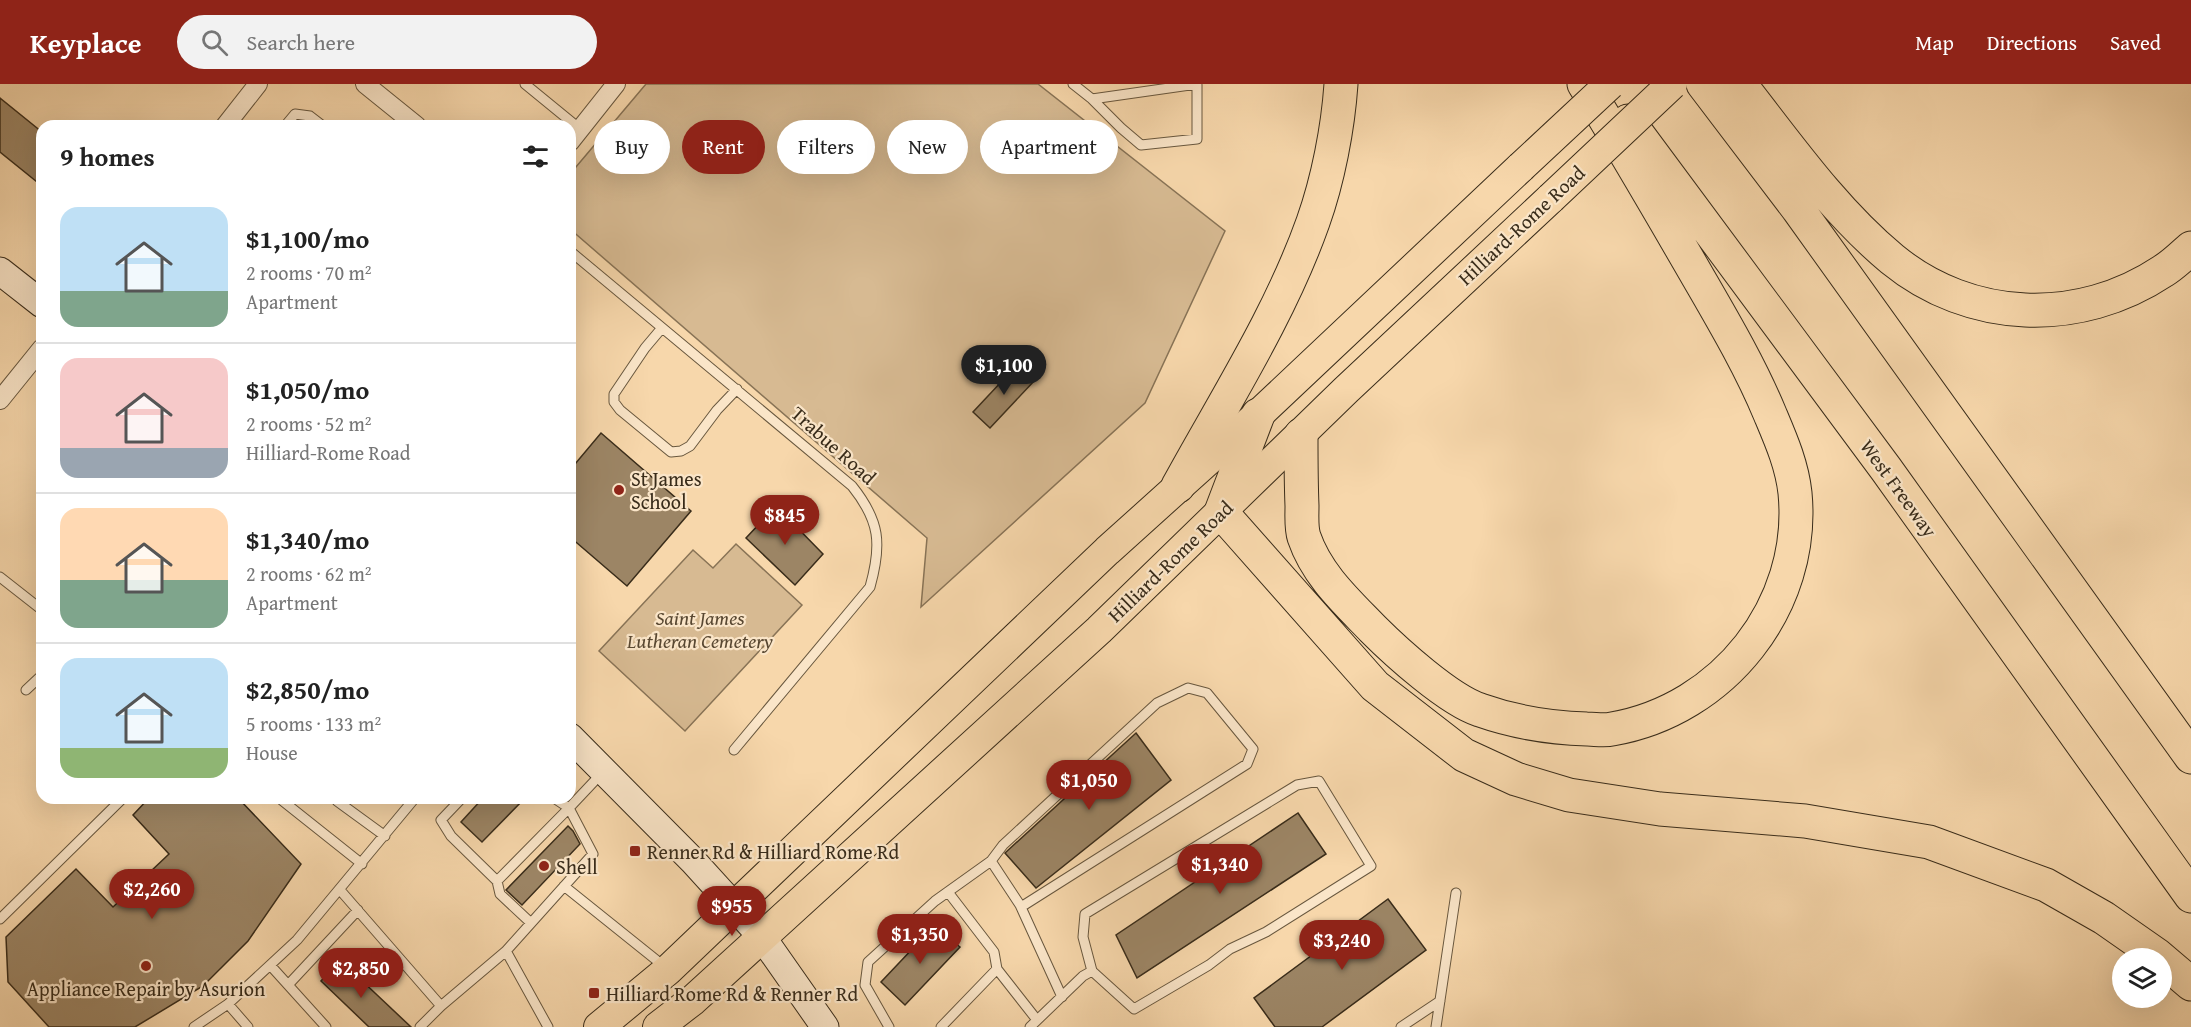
<!DOCTYPE html>
<meta charset="utf-8">
<style>
:root{--surface:#fff;--page:#f2f2f2;--text:#222;--muted:#767676;--line:#e0e0e0;--accent:#8f2418}
body{margin:0;font-family:"Gentium Book Plus",serif;background:var(--page);color:var(--text);height:100vh;display:flex;flex-direction:column;font-size:22px;white-space:nowrap}
*{box-sizing:border-box;margin:0}
p{font-size:20px;color:var(--muted)}
.icon{flex:none;width:33px;height:33px;fill:none;stroke:currentColor;stroke-width:2;stroke-linecap:round;stroke-linejoin:round}
.map{position:relative;flex:1;overflow:hidden}
.sheet{position:absolute;left:36px;top:36px;width:540px;height:684px;display:flex;flex-direction:column;background:var(--surface);border-radius:18px;box-shadow:0 6px 24px #0002}
.sheet>*{flex:none}
.top-card{position:absolute;left:594px;top:36px;width:570px;height:54px;display:flex;gap:12px}
.fabs{position:absolute;left:2112px;top:864px;display:grid;gap:12px}
.fabs a{display:grid;place-items:center;width:60px;height:60px;border-radius:50%;background:var(--surface);box-shadow:0 6px 24px #0002;font-size:30px}
.price{position:absolute;translate:-50% -51px;padding:0 14px;border-radius:21px;background:var(--accent);color:#fff;font-size:20px;line-height:39px;filter:drop-shadow(0 2px 3px #0008)}
.price::after{content:'';position:absolute;left:50%;top:36px;width:18px;height:14px;margin-left:-9px;background:inherit;clip-path:polygon(0 0,100% 0,50% 100%)}
.price.on{background:#222;color:#fff}
ul{padding:0;list-style:none}
li{display:flex;align-items:center;gap:18px;height:150px;padding:0 24px}
li+li{border-top:2px solid var(--line)}
li span{display:grid;place-items:center;flex:none;width:168px;height:120px;border-radius:18px;color:#555}
li>.icon{margin-inline-start:auto}
span .icon{width:72px;height:72px;fill:#fffc;stroke-width:1}
li b{font-size:26px}
h2{display:flex;justify-content:space-between;align-items:center;height:72px;padding:0 24px;font-size:26px}
.tag{padding:0 21px;border-radius:27px;background:var(--surface);box-shadow:0 6px 24px #0002;font-size:21px;line-height:54px}
.tag.on{background:var(--accent);color:#fff}
header{display:flex;align-items:center;gap:36px;box-sizing:border-box;height:84px;padding:0 30px;background:var(--accent);color:#fff}
header strong{font-size:28px}
nav{display:flex;gap:33px;margin-inline-start:auto;font-size:21px}
.search{width:420px;height:54px;background:var(--page);display:flex;align-items:center;gap:15px;box-sizing:border-box;padding:0 21px;border-radius:33px;color:var(--muted);font-size:22px}
.map>svg:first-child{display:block}
.green{fill:#d7ba92;stroke:#887356;stroke-width:1.5}
.building{fill:#9c8565;stroke:#392c1a;stroke-width:1.5}
.lines{fill:none;stroke-linecap:round;stroke-linejoin:round}
.lane-casing{stroke:#68573e;stroke-width:11}
.street-casing{stroke:#68573e;stroke-width:20}
.secondary-casing{stroke:#392c1a;stroke-width:29}
.primary-casing{stroke:#392c1a;stroke-width:32}
.highway-casing{stroke:#392c1a;stroke-width:35}
.lane{stroke:#fae5c8;stroke-width:9}
.street{stroke:#fae5c8;stroke-width:18}
.secondary{stroke:#fae5c8;stroke-width:27}
.primary{stroke:#f7d7ab;stroke-width:30}
.highway{stroke:#f7d7ab;stroke-width:33}
.primary-bridge-casing{stroke:#392c1a;stroke-width:32;stroke-linecap:butt}
.primary-bridge{stroke:#f7d7ab;stroke-width:30}
.poi-dot{fill:#8f2418;stroke:#fae5c8;stroke-width:2}
.labels{text-anchor:middle;dominant-baseline:central;stroke-width:4.5;stroke-linejoin:round;paint-order:stroke}
.street-label{font-size:20px;fill:#392c1a;stroke:#fae5c8}
.poi-label{font-size:20px;fill:#392c1a;stroke:#fae5c8;text-anchor:start}
.park-label{font-size:20px;font-style:italic;fill:#594832;stroke:#fae5c8}
</style>
<header>
<strong>Keyplace</strong>
<div class="search"><svg class="icon" aria-label="search" viewBox="0 0 24 24"><circle cx="10" cy="10" r="6"/><path d="M15 15l6 6"/></svg>Search here</div>
<nav><a>Map</a><a>Directions</a><a>Saved</a></nav>
</header>
<div class="map">
<svg width="2191" height="943" viewBox="0 0 2191 943">
<rect width="100%" height="100%" fill="#f7d7ab"/>
<filter id="stains"><feTurbulence type="fractalNoise" baseFrequency=".00333" numOctaves="4"/><feColorMatrix values="0 0 0 0 .2 0 0 0 0 .09 0 0 0 0 .02 0 0 0 .5 -.17"/></filter>
<radialGradient id="worn" r=".72"><stop offset=".6" stop-color="#630" stop-opacity="0"/><stop offset="1" stop-color="#630" stop-opacity=".3"/></radialGradient>
<path class="green" d="M646,0h392l187,147 -80,172 -224,204 6,-69 -357,-309v-55z
M736,460l66,61 -117,126 -86,-80 94,-101 20,18z"/>
<path class="building" d="M0,14l42,34v54l-42,-34z
M1018,280l17,16 -45,48 -17,-16z
M601,349l90,78 -64,75 -57,-49v-67z
M776,422l47,48 -28,31 -49,-47z
M1136,649l35,47 -135,108 -31,-35z
M149,714h89l63,66 -53,77 -45,45 -68,41h-86l-41,-45 -2,-45 70,-68 37,38 56,-53 -36,-39z
M483,714h42l-43,44 -21,-20z
M1298,729l28,41 -189,124 -21,-43z
M568,742l5,5 7,13 -58,61 -16,-15z
M1388,815l38,51 -104,77h-47l-21,-29z
M934,842l26,21 -55,58 -24,-23z
M340,876l71,67h-42l-48,-46z"/>
<g class="lines">
<defs>
<path id="lane" d="M525,0l55,45
M1073,0l19,15 105,-15
M1092,15l29,29 20,17 56,-6v-54
M285,42l10,-12 15,2 13,10
M570,167l282,235c28,35 30,58 18,101l-136,163
M661,245l-16,19 -31,46v8l6,8 51,42 10,-1 9,-5 27,-36 20,-21
M0,493l42,33
M26,606l16,-15
M1319,697l52,85 -105,66 -36,17 -21,16 -75,44 -42,-38 -9,-34 2,-23 212,-129z
M279,714l83,66
M339,714l-2,3 48,35
M462,714l-21,22 10,16 46,45 72,-73 -15,-10
M991,777l12,-16 154,-142 31,-15 19,5 46,56 -6,15 -226,143
M497,797l3,13 31,29
M564,802l101,81
M340,806l101,116
M948,808l46,60 3,17 40,51
M0,835l123,-121
M506,867l42,76
M270,881l56,62
M288,901l70,-75
M228,920l20,23
M194,943l34,-23 69,-64 118,-142
M420,943l21,-21 65,-55 87,-97 -24,-46 33,-35
M889,943l-24,-42 3,-23 67,-61 56,-40 29,44 42,92
M941,943l56,-58
M1030,943l53,-51 9,-5
M1401,943l39,-26
M1436,943l20,-134"/>
<path id="street" d="M365,0l52,42
M225,42l33,-42
M570,58l46,-58
M0,316l42,-52"/>
<path id="secondary" d="M0,187l42,33
M570,653l123,124 69,76 63,90"/>
<path id="primary" d="M599,943l69,-57 439,-419 151,-136 263,-248
M658,943l35,-27 406,-370 247,-240 205,-192"/>
<path id="highway" d="M1703,0l95,125 393,548
M1740,0c47,60 93,126 152,175 78,64 187,68 271,12 10,-6 19,-15 28,-23
M1628,37l258,348 305,427
M1258,331l-37,97 154,174 89,69 52,24 53,16 91,14 145,12 124,21 117,43 58,33 53,37 34,29
M1301,351c0,23 0,47 1,71 0,10 -1,22 2,31 13,38 42,64 69,92 23,23 76,71 107,81 34,12 71,18 107,19 8,0 17,2 25,0 111,-19 194,-123 183,-236 -3,-28 -14,-53 -25,-79 -20,-48 -46,-92 -72,-137 -37,-64 -75,-129 -114,-193
M1178,402c47,-86 102,-171 135,-264 15,-42 25,-94 28,-138"/>
</defs>
<use href="#lane" class="lane-casing"/>
<use href="#street" class="street-casing"/>
<use href="#secondary" class="secondary-casing"/>
<use href="#primary" class="primary-casing"/>
<use href="#highway" class="highway-casing"/>
<use href="#lane" class="lane"/>
<use href="#street" class="street"/>
<use href="#secondary" class="secondary"/>
<use href="#primary" class="primary"/>
<use href="#highway" class="highway"/>
<defs>
<path id="primary-bridge" d="M1521,83l89,-83
M1551,114l121,-114"/>
</defs>
<use href="#primary-bridge" class="primary-bridge-casing"/>
<use href="#primary-bridge" class="primary-bridge"/>
</g>
<g class="poi-dot">
<circle cx="619" cy="406" r="6"/>
<rect x="629" y="761" width="12" height="12" rx="3"/>
<circle cx="544" cy="782" r="6"/>
<circle cx="146" cy="882" r="6"/>
<rect x="588" y="903" width="12" height="12" rx="3"/>
</g>
<g class="labels">
<g class="street-label">
<text transform="translate(1521 141) rotate(-43)">Hilliard-Rome Road</text>
<text transform="translate(834 361) rotate(42)">Trabue Road</text>
<text transform="translate(1899 404) rotate(54)">West Freeway</text>
<text transform="translate(1170 477) rotate(-44)">Hilliard-Rome Road</text>
</g>
<g class="poi-label">
<text x="631" y="394">St James<tspan x="631" dy="23">School</tspan></text>
<text x="647" y="767">Renner Rd &amp; Hilliard Rome Rd</text>
<text x="556" y="782">Shell</text>
<text x="146" y="904" text-anchor="middle">Appliance Repair by Asurion</text>
<text x="606" y="909">Hilliard Rome Rd &amp; Renner Rd</text>
</g>
<g class="park-label">
<text x="700" y="533">Saint James<tspan x="700" dy="23">Lutheran Cemetery</tspan></text>
</g>
</g>
<rect width="100%" height="100%" filter="url(#stains)"/>
<rect width="100%" height="100%" fill="url(#worn)"/>
</svg>
<div class="fabs">
<a><svg class="icon" aria-label="layers" viewBox="0 0 24 24"><path d="M12 4l9 5-9 5-9-5zM3 14l9 5 9-5"/></svg></a>
</div>
<b class="price on" style="left:1004px;top:312px">$1,100</b>
<b class="price" style="left:785px;top:462px">$845</b>
<b class="price" style="left:1089px;top:727px">$1,050</b>
<b class="price" style="left:1220px;top:811px">$1,340</b>
<b class="price" style="left:152px;top:836px">$2,260</b>
<b class="price" style="left:732px;top:853px">$955</b>
<b class="price" style="left:920px;top:881px">$1,350</b>
<b class="price" style="left:1342px;top:887px">$3,240</b>
<b class="price" style="left:361px;top:915px">$2,850</b>
<div class="top-card">
<a class="tag">Buy</a>
<a class="tag on">Rent</a>
<a class="tag">Filters</a>
<a class="tag">New</a>
<a class="tag">Apartment</a>
</div>
<section class="sheet">
<h2>9 homes<svg class="icon" aria-label="filters" viewBox="0 0 24 24"><path d="M4 7h16M4 17h16"/><circle cx="9" cy="7" r="2"/><circle cx="15" cy="17" r="2"/></svg></h2>
<ul>
<li><span style="background:linear-gradient(#bfe0f5 70%,#7fa58c 0)"><svg class="icon" aria-label="home" viewBox="0 0 24 24"><path d="M3 11l9-7 9 7M6 9v11h12V9"/></svg></span><div><b>$1,100/mo</b><p>2 rooms · 70 m²</p><p>Apartment</p></div></li>
<li><span style="background:linear-gradient(#f6c9c9 75%,#9aa5b1 0)"><svg class="icon" aria-label="home" viewBox="0 0 24 24"><path d="M3 11l9-7 9 7M6 9v11h12V9"/></svg></span><div><b>$1,050/mo</b><p>2 rooms · 52 m²</p><p>Hilliard-Rome Road</p></div></li>
<li><span style="background:linear-gradient(#ffd9b3 60%,#7fa58c 0)"><svg class="icon" aria-label="home" viewBox="0 0 24 24"><path d="M3 11l9-7 9 7M6 9v11h12V9"/></svg></span><div><b>$1,340/mo</b><p>2 rooms · 62 m²</p><p>Apartment</p></div></li>
<li><span style="background:linear-gradient(#bfe0f5 75%,#8fb573 0)"><svg class="icon" aria-label="home" viewBox="0 0 24 24"><path d="M3 11l9-7 9 7M6 9v11h12V9"/></svg></span><div><b>$2,850/mo</b><p>5 rooms · 133 m²</p><p>House</p></div></li>
</ul>
</section>
</div>
